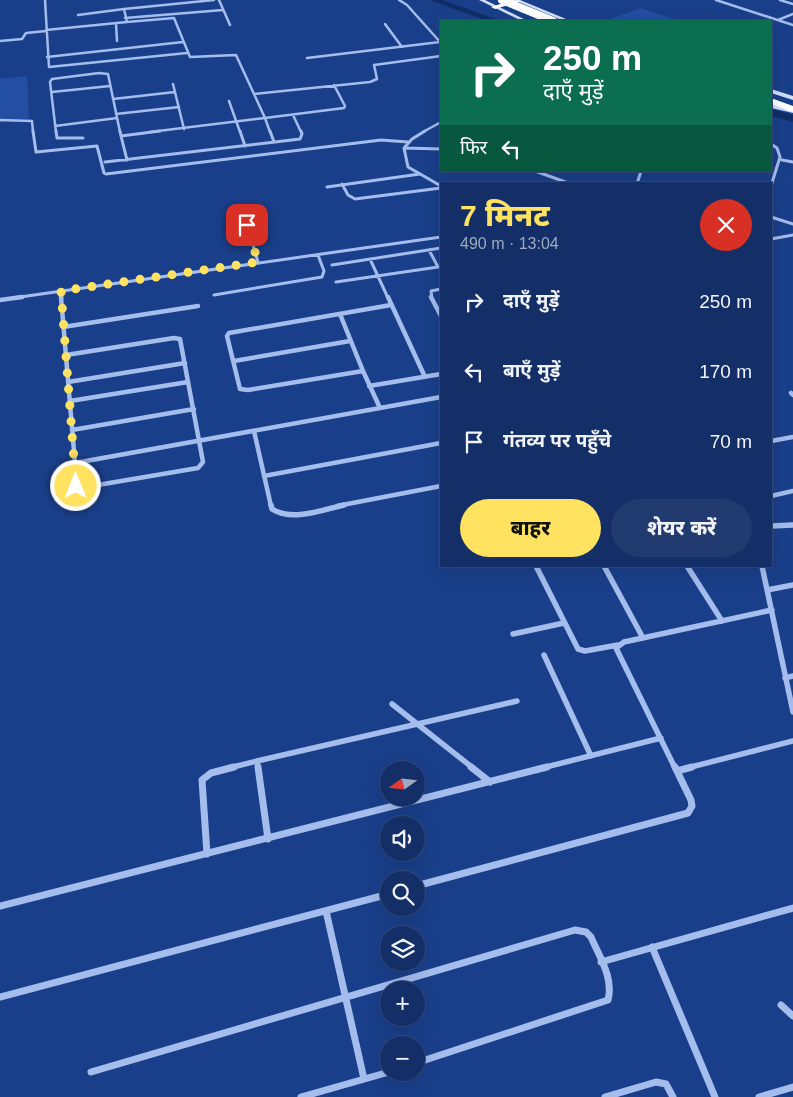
<!DOCTYPE html>
<html lang="hi">
<head>
<meta charset="utf-8">
<style>
  :root { --surface:#142f68; --page:#213b71; --text:#f1f3f6; --muted:#9da9c0; --line:#334a7c; --accent:#ffe260 }
  body { margin:0; font-family:Arial,"Noto Sans Devanagari",sans-serif; background:var(--page); color:var(--text); height:100vh; display:flex; flex-direction:column; font-size:19px; white-space:nowrap }
  * { box-sizing:border-box; margin:0 }
  p { font-size:16px; color:var(--muted) }
  .icon { flex:none; width:28px; height:28px; fill:none; stroke:currentColor; stroke-width:2; stroke-linecap:round; stroke-linejoin:round }
  .map { position:relative; flex:1; overflow:hidden }
  .sheet { position:absolute; left:440px; top:182px; width:332px; height:385px; display:flex; flex-direction:column; background:var(--surface); border-radius:0px; box-shadow:0 5px 20px #0002,0 0 0 1px var(--line) }
  .sheet>* { flex:none }
  .top-card { position:absolute; left:440px; top:20px; width:332px; height:152px; border-radius:0px; box-shadow:0 5px 20px #0002,0 0 0 1px var(--line); background:#0b6e4f; color:#fff; overflow:hidden }
  .needle { width:32px; rotate:255deg }
  .controls { position:absolute; left:380px; top:761px; display:grid; gap:10px }
  .controls a { display:grid; place-items:center; width:45px; height:45px; border-radius:50%; background:var(--surface); box-shadow:0 5px 20px #0002,0 0 0 1px var(--line); font-size:25px }
  .pin { position:absolute; display:grid; place-items:center; width:42px; height:42px; color:#fff; margin:-21px; border-radius:10px; box-shadow:0 2px 8px #0006 }
  .me { position:absolute; width:55px; margin:-28px; rotate:359deg; stroke-linejoin:round; filter:drop-shadow(0 0 4px #0008) }
  .turn { display:flex; align-items:center; gap:18px; height:105px; padding:0 20px; font-size:22px }
  .turn .icon { width:65px; height:65px; stroke-width:2.5 }
  .turn b { display:block; font-size:35px; line-height:42px }
  .then { display:flex; align-items:center; height:48px; padding:0 20px; background:#0003; gap:10px; font-size:19px }
  .round { display:grid; place-items:center; flex:none; width:52px; height:52px; border-radius:26px; background:var(--page) }
  .summary { display:flex; align-items:center; justify-content:space-between; height:85px; padding:0 20px }
  h1 { font-size:30px; font-weight:800; line-height:38px; color:var(--accent) }
  .action { display:flex; gap:10px; margin-top:auto; padding:10px 20px }
  .action a { flex:1; height:58px; border-radius:30px; background:var(--accent); color:#111; font-size:20px; font-weight:800; line-height:58px; text-align:center }
  .action a+a { background:var(--page); color:var(--text) }
  ul { padding:0; list-style:none }
  li { display:flex; align-items:center; gap:15px; height:70px; padding:0 20px }
  li div { flex:1 }
  li b { display:block; font-size:19px }
  li em { font-style:normal }
  .map>svg:first-child { display:block }
  .green { fill:#234fa3 }
  .lines { fill:none; stroke-linecap:round; stroke-linejoin:round }
  .river { fill:#112d68; fill-rule:evenodd }
  .street-far4 { stroke:#a4bded; stroke-width:2.5 }
  .street-far3 { stroke:#a4bded; stroke-width:3 }
  .street-far2 { stroke:#a4bded; stroke-width:4.5 }
  .street-far1 { stroke:#a4bded; stroke-width:5.5 }
  .street { stroke:#a4bded; stroke-width:7 }
  .secondary { fill:#d0def9; fill-rule:evenodd }
  .highway { fill:#fff; fill-rule:evenodd }
  .highway-bridge { stroke:#fff; stroke-width:8 }
  .route { stroke:#ffe260; stroke-width:9; stroke-dasharray:0 16.2 }
</style>
</head>
<body>
<div class="map">
<svg width="793" height="1097" viewBox="0 0 793 1097">
  <rect width="100%" height="100%" fill="#1a3f8a"/>
  <path class="green" d="M641,8L679,21H605Z
    M27,76L29,119L0,123V79Z"/>
  <g class="lines">
    <path class="river" d="M429,0H443L501,21H488Z
      M771,109L793,115V122L771,116Z"/>
    <path class="street-far4" d="M45,0L49,67L187,53
      M214,0L124,9L127,22L174,18L190,57L236,55L254,94
      M219,0L230,25
      M399,0L407,5L441,43
      M716,0L793,25
      M780,0L793,4
      M78,15L124,9
      M125,18L223,10
      M778,20L793,14
      M116,23L117,41
      M385,24L402,47
      M46,30L127,22
      M0,41L22,39L26,33L46,31
      M47,57L183,42
      M307,58L440,42
      M173,84L184,129
      M52,92L110,86
      M113,99L175,92
      M229,101L240,132
      M116,114L179,107
      M293,115L301,132
      M0,120L32,121L33,132
      M55,126L117,118
      M56,132L50,82L52,79L99,73L108,74L120,132
      M150,132L265,118L254,94L370,82L377,79L374,65L441,56
      M270,132L265,118L344,108L345,106L334,85
      M423,132L441,122"/>
    <path class="street-far3" d="M33,131L36,152L97,146L104,173L106,174L381,140L408,142
      M56,131L57,138H83
      M120,131L121,136L160,131
      M240,131L245,146
      M270,131L274,142
      M425,131L412,139L404,148L441,149
      M121,136L127,160
      M771,144L777,148L780,157L771,186
      M404,148L408,167L441,186
      M782,160L793,162
      M105,162L300,139L302,134L301,131
      M535,171L571,184
      M342,184L348,195L355,199L441,188
      M637,184L641,171
      M327,187L420,174
      M771,217L793,224
      M247,225L258,262
      M771,239L793,235
      M429,250L438,267H441
      M370,259L388,298
      M332,265L441,248
      M336,282L438,267
      M61,291L62,298
      M214,295L322,277L324,271L318,255
      M13,298L441,237
      M432,298L431,291L441,289"/>
    <path class="street-far2" d="M61,297L75,463L441,397
      M388,297L425,377
      M431,297L441,316
      M0,300L22,297
      M340,314L363,371L248,390L240,389L227,336L229,333L391,305
      M63,327L198,306
      M66,355L174,338L180,339L203,462L198,468L80,488L76,486L75,463
      M234,361L350,341
      M363,371L380,408
      M68,382L185,363
      M369,386L441,374
      M791,393L793,395
      M70,401L188,382
      M72,430L194,409
      M254,431L271,506
      M771,441L793,437
      M264,476L441,443
      M771,496L793,491
      M337,506L441,486"/>
    <path class="street-far1" d="M271,505L272,509C292,522 322,510 344,505
      M771,526L793,525
      M536,566L578,649L585,651L618,645
      M604,566L643,638
      M687,566L722,621
      M762,566L793,712
      M767,590L793,585
      M513,634L564,623
      M544,655L591,756
      M785,678L793,676
      M392,704L473,768
      M229,768L257,761
      M258,768L257,761L517,701
      M542,768L661,738
      M675,768L616,648L624,642L772,610
      M687,768L793,741"/>
    <path class="street" d="M258,767L268,839
      M471,767L490,782
      M677,771L692,767
      M207,854L202,780L211,773L234,767
      M416,886L688,813L692,806L691,800L675,767
      M0,906L547,767
      M326,911L364,1079
      M652,947L715,1097
      M601,962L793,908
      M0,997L389,894
      M781,1005L793,1016
      M91,1072L575,930L586,932L591,937C599,956 614,978 608,1000L416,1063
      M301,1097L389,1072
      M605,1097L656,1082L666,1084L673,1097
      M759,1097L793,1087"/>
    <path class="secondary" d="M479,0H485L528,21H522Z
      M514,0H520L571,21H564Z
      M771,89L793,96V100L771,93Z
      M771,104L793,109V113L771,108Z"/>
    <path class="highway" d="M513,0L522,1L495,9L491,7Z
      M771,98L793,106V112L771,104Z"/>
    <path class="highway-bridge" d="M502,0L553,21"/>
  </g>
  <g class="lines">
    <path class="route" d="M76,486L61,291L258,262L247,225"/>
  </g>
</svg>
<div class="controls">
<a><svg class="needle" viewBox="-14 -14 28 28"><path d="M0-13l5 13h-10z" fill="#e53935"/><path d="M0 13l5-13h-10z" fill="#9da9c0"/></svg></a>
<a><svg class="icon" aria-label="sound" viewBox="0 0 24 24"><path d="M4 9h4l5-4v14l-5-4H4zM17 9q2 3 0 6"/></svg></a>
<a><svg class="icon" aria-label="search" viewBox="0 0 24 24"><circle cx="10" cy="10" r="6"/><path d="M15 15l6 6"/></svg></a>
<a><svg class="icon" aria-label="layers" viewBox="0 0 24 24"><path d="M12 4l9 5-9 5-9-5zM3 14l9 5 9-5"/></svg></a>
<a>+</a>
<a>−</a>
</div>
<div class="pin" style="left:247px;top:225px;background:#d93025"><svg class="icon" aria-label="arrive" viewBox="0 0 24 24"><path d="M6 21V4h12l-3 4 3 4H6"/></svg></div>
<svg class="me" style="left:76px;top:486px" viewBox="-20 -20 40 40"><circle r="17" fill="#ffe260" stroke="#fff" stroke-width="3"/><path d="M0-11L8 9 0 5-8 9z" fill="#fff"/></svg>
<div class="top-card">
<div class="turn"><svg class="icon" aria-label="right" viewBox="0 0 24 24"><path d="M7 20v-9h11M14 6l5 5-5 5"/></svg><div><b>250 m</b>दाएँ मुड़ें</div></div>
<div class="then">फिर<svg class="icon" aria-label="left" viewBox="0 0 24 24"><path d="M17 20v-9H6M10 6l-5 5 5 5"/></svg></div>
</div>
<section class="sheet">
<div class="summary"><div><h1>7 मिनट</h1><p>490 m · 13:04</p></div><a class="round" style="background:#d93025;color:#fff"><svg class="icon" aria-label="close" viewBox="0 0 24 24"><path d="M6 6l12 12M18 6L6 18"/></svg></a></div>
<ul>
<li><svg class="icon" aria-label="right" viewBox="0 0 24 24"><path d="M7 20v-9h11M14 6l5 5-5 5"/></svg><div><b>दाएँ मुड़ें</b></div><em>250 m</em></li>
<li><svg class="icon" aria-label="left" viewBox="0 0 24 24"><path d="M17 20v-9H6M10 6l-5 5 5 5"/></svg><div><b>बाएँ मुड़ें</b></div><em>170 m</em></li>
<li><svg class="icon" aria-label="arrive" viewBox="0 0 24 24"><path d="M6 21V4h12l-3 4 3 4H6"/></svg><div><b>गंतव्य पर पहुँचे</b></div><em>70 m</em></li>
</ul>
<div class="action"><a>बाहर</a><a>शेयर करें</a></div>
</section>
</div>
</body>
</html>
